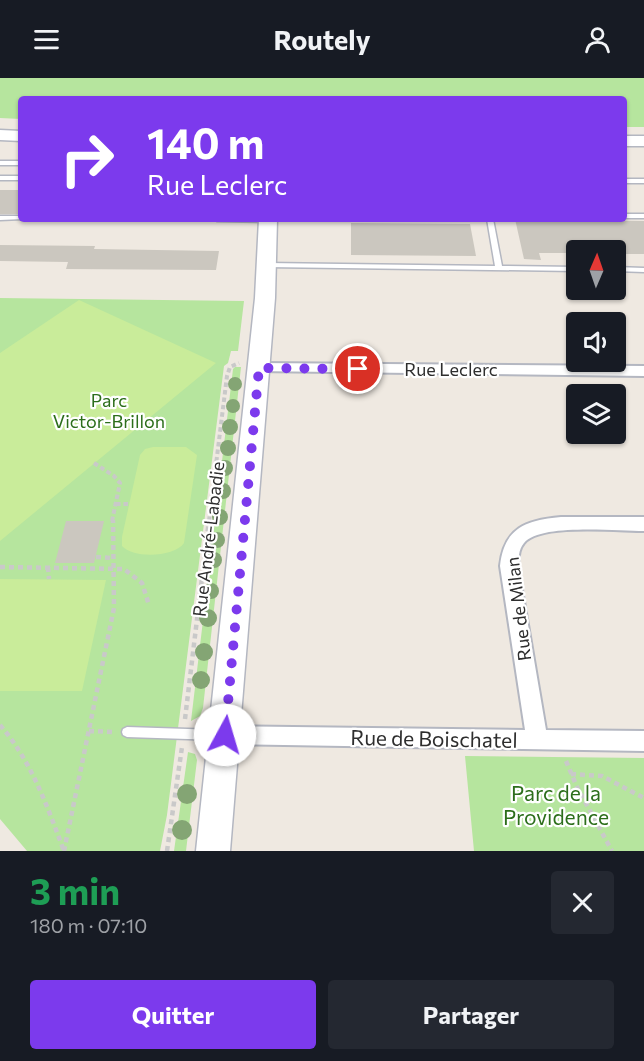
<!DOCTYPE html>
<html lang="fr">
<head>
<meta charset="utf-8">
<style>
  :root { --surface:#171b24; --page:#242831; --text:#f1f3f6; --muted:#9ea1a6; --accent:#7c3aed }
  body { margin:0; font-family:Commissioner,sans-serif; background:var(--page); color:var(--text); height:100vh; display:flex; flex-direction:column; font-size:22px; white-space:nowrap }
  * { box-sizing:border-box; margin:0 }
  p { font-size:20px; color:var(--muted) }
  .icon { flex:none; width:33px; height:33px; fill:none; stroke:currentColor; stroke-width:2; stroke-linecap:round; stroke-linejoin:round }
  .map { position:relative; height:773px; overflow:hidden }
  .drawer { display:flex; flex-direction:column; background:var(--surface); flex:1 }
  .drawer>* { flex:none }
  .guide { position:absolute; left:18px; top:18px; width:609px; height:126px; border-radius:6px; box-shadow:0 2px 4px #0004; background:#7c3aed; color:#fff; overflow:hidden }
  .needle { width:39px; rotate:2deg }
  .fabs { position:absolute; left:566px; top:162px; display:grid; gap:12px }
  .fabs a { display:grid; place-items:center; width:60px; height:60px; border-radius:6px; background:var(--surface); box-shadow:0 2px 4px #0004; font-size:30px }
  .pin { position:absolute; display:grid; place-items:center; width:51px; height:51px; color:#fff; margin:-26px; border:3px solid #fff; border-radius:50%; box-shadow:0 2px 6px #0007 }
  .me { position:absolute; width:66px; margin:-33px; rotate:6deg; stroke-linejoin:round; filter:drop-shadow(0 0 4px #0008) }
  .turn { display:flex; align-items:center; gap:21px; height:126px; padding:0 30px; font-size:27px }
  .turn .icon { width:78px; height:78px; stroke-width:2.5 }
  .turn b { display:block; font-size:42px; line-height:51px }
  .round { display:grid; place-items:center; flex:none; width:63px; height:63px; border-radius:6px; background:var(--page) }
  .overview { display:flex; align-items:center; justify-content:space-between; height:102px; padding:0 30px }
  h1 { font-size:36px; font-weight:700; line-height:45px; color:#1e9e55 }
  .action { display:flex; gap:12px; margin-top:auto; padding:12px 30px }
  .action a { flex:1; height:69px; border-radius:6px; background:var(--accent); color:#fff; font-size:24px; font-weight:700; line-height:69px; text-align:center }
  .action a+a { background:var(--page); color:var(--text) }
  header { display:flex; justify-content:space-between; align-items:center; height:78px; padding:0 30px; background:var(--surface); font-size:27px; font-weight:700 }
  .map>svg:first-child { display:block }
  .green { fill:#b6e59e }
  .pitch { fill:#c9ec9a }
  .building { fill:#cbc7bf }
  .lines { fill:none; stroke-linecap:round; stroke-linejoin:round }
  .lane-casing { stroke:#b4b7c1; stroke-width:3 }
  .street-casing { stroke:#b4b7c1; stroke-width:4 }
  .secondary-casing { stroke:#b4b7c1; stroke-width:3 }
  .path-far1 { stroke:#c9c9c9; stroke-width:4; stroke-dasharray:4.5 3; stroke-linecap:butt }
  .path { stroke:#c9c9c9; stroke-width:4.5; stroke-dasharray:5 4; stroke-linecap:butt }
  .lane { fill:#fff; fill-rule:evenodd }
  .street { fill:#fff; fill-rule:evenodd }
  .secondary { fill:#fff; fill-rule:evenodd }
  .tree { fill:#84a574 }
  .route { stroke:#7c3aed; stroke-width:10; stroke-dasharray:0 18 }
  .labels { text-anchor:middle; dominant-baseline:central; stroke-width:4.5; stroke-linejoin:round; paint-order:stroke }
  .street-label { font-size:18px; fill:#2e2e2e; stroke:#fff }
  .park-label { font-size:18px; fill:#2c6e1b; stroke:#fff }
  .near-street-label { font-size:21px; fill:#2e2e2e; stroke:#fff }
  .near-park-label { font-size:21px; fill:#2c6e1b; stroke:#fff }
</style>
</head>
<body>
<header><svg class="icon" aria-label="menu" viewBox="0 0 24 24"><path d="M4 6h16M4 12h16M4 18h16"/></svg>Routely<svg class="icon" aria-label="person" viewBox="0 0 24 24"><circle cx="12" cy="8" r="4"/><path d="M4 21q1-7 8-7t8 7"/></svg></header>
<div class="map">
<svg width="644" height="773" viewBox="0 0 644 773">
  <rect width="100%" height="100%" fill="#efe9e1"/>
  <path class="green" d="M0,0H644V49H624V21H21V41L0,40Z
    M0,220L244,223L238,273H231L228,285L224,288L167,737L160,773H27L0,741Z
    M235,289H241L203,630L200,638L191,643L233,291Z
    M188,674L195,676L197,682L186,773H174Z
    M465,678L644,680V773H474Z"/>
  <path class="pitch" d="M79,222L216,285L0,463V275Z
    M153,369H186L197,377L184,465C175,479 133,481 122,468V459L140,377L145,371Z
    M0,501L106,502L82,613H0Z"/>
  <path class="building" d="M0,112H21V136H0Z
    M515,141L644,143V176H615V172H576V175H539L541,182L524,181Z
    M351,145L470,146L476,178L351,177Z
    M0,167L95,168L94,171L219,173L216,192L66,191L68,184L0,183Z
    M66,443H104L94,485H55Z"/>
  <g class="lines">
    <g class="lane-casing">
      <path id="lane" d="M0,83H21V87H0Z
        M0,98H21V102H0Z
        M624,101H644V105H624Z
        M624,136H644V140H624Z
        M0,138H21V141H23L0,142Z
        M214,141H270L271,142L268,144L217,143Z
        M487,141H493L502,188L576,189V193L266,189L263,187L266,185L495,188Z
        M615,189L644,190V194L615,193Z
        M127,649L218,652L222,654L223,657L222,660L218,662L127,659L123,657L122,654L123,651Z"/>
    </g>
    <g class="street-casing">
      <path id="street" d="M259,285L644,288V298L254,293L252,290L254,287Z
        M561,439H644V453C617,453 540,445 524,465C518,472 519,480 518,488L546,652L644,653V673L225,666L218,664L215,657L218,650L225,648L525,652L500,488C504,450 526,442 561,439Z"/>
    </g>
    <g class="secondary-casing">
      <path id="secondary" d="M0,52L21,53V63L0,62Z
        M624,58H644V68H624Z
        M259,141H277L275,220L230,773H196L255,220Z"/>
    </g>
    <path class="path-far1" d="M94,385L114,398L120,405L112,443
      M116,426H129
      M209,443L227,298L230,289L239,285"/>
    <path class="path" d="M96,479L112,480
      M0,489L124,491L142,505L149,527
      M48,489L49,501
      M185,641L209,442
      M0,647C32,684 47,728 64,773
      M89,653L114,654
      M566,683L577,709L612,773
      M571,696L602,698L644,720
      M64,773L114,530L113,442
      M167,773L182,669"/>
    <use href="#lane" class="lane"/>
    <use href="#street" class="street"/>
    <use href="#secondary" class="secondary"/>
  </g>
  <g class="tree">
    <circle cx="235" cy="306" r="7"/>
    <circle cx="233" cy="328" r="7"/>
    <circle cx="230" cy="349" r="8"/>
    <circle cx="228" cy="370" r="8"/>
    <circle cx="225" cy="390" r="8"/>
    <circle cx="223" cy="413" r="8"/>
    <circle cx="220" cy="439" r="8"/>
    <circle cx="217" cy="462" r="8"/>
    <circle cx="214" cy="482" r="8"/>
    <circle cx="211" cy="513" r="8"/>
    <circle cx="208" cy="540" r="9"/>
    <circle cx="204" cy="574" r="9"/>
    <circle cx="201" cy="602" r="9"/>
    <circle cx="187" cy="716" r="10"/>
    <circle cx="182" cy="752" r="10"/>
  </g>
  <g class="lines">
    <path class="route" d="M225,657L259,290L358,291"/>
  </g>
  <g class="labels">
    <g class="street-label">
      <text x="451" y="291">Rue Leclerc</text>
      <text transform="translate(208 461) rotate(-83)">Rue André-Labadie</text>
      <text transform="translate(518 531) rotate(-97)">Rue de Milan</text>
    </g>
    <g class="park-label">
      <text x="109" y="322">Parc<tspan x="109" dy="21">Victor-Brillon</tspan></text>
    </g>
    <g class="near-street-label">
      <text transform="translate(434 660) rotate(1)">Rue de Boischatel</text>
    </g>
    <g class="near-park-label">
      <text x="556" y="714">Parc de la<tspan x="556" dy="24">Providence</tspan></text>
    </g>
  </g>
</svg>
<div class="fabs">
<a><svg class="needle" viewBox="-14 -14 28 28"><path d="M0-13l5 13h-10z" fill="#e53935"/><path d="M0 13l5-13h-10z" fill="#9ea1a6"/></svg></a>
<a><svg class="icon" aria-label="sound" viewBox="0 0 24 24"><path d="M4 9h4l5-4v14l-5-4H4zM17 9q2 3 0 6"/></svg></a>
<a><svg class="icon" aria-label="layers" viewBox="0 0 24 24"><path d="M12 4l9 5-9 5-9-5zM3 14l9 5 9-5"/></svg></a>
</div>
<div class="pin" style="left:358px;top:291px;background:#d93025"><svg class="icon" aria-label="arrive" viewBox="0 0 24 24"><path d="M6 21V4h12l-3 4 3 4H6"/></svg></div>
<svg class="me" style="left:225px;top:657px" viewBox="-20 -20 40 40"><circle r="19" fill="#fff"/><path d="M0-13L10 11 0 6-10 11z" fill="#7c3aed"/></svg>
<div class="guide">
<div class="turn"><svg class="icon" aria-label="right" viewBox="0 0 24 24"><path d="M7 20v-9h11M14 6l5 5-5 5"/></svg><div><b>140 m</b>Rue Leclerc</div></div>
</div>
</div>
<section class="drawer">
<div class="overview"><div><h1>3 min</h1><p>180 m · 07:10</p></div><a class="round"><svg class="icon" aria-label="close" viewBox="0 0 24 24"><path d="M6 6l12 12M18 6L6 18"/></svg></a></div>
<div class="action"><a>Quitter</a><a>Partager</a></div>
</section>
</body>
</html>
